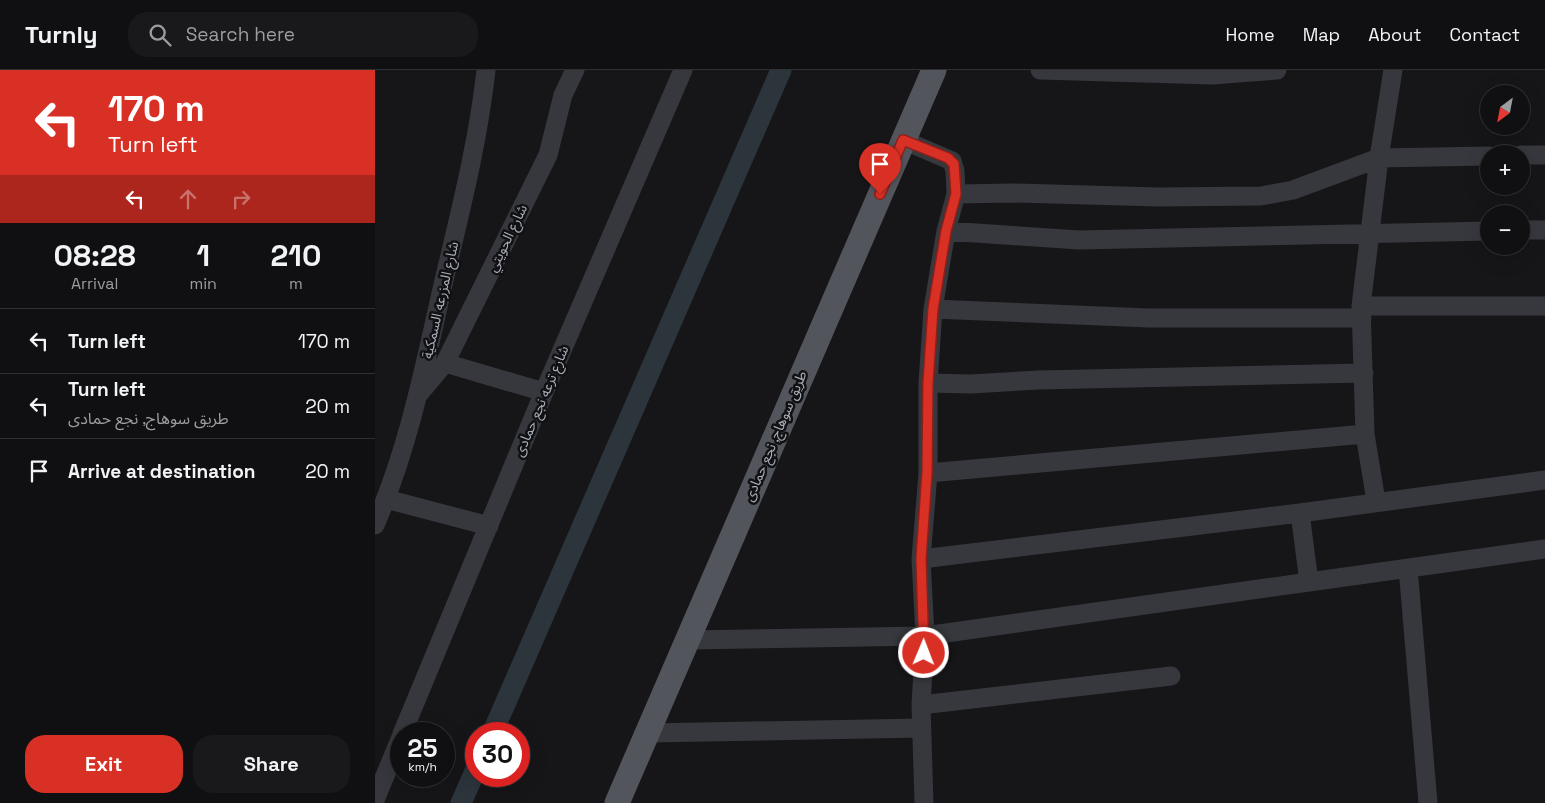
<!DOCTYPE html>
<html lang="en">
<head>
<meta charset="utf-8">
<style>
  :root { --surface:#101012; --page:#19191b; --text:#f1f3f6; --muted:#9c9d9f; --line:#303032; --accent:#d93025 }
  body { margin:0; font-family:"Space Grotesk","Noto Sans Arabic",sans-serif; background:var(--page); color:var(--text); height:100vh; display:flex; flex-direction:column; font-size:19px; white-space:nowrap }
  * { box-sizing:border-box; margin:0 }
  p { font-size:16px; color:var(--muted) }
  .icon { flex:none; width:28px; height:28px; fill:none; stroke:currentColor; stroke-width:2; stroke-linecap:round; stroke-linejoin:round }
  .map { position:relative; flex:1; overflow:hidden }
  .side { display:flex; flex-direction:column; background:var(--surface); width:375px }
  .side>* { flex:none }
  .hud { background:#d93025; color:#fff; overflow:hidden }
  .needle { width:32px; rotate:212deg }
  .buttons { position:absolute; left:1105px; top:15px; display:grid; gap:10px }
  .buttons a { display:grid; place-items:center; width:50px; height:50px; border-radius:50%; background:var(--surface); box-shadow:0 5px 20px #0002,0 0 0 1px var(--line); font-size:25px }
  .speed { position:absolute; left:15px; top:652px; display:flex; gap:10px; font-size:25px; font-weight:700; text-align:center }
  .speed>* { display:grid; place-content:center; width:65px; height:65px; border-radius:50%; background:var(--surface); box-shadow:0 5px 20px #0002,0 0 0 1px var(--line); line-height:1 }
  .speed small { font-size:12px; font-weight:400 }
  .speed .limit { border:8px solid #d22; background:#fff; color:#111 }
  .pin { position:absolute; display:grid; place-items:center; width:42px; height:42px; color:#fff; margin:-51px -21px; border-radius:50% 50% 50% 0; rotate:-45deg; box-shadow:0 0 5px #0007 }
  .pin .icon { rotate:45deg }
  .me { position:absolute; width:55px; margin:-28px; rotate:1deg; stroke-linejoin:round; filter:drop-shadow(0 0 4px #0008) }
  .turn { display:flex; align-items:center; gap:18px; height:105px; padding:0 25px; font-size:22px }
  .turn .icon { width:65px; height:65px; stroke-width:2.5 }
  .turn b { display:block; font-size:35px; line-height:42px }
  .lanes { display:flex; align-items:center; height:48px; padding:0 25px; background:#0003; justify-content:center; gap:25px; direction:ltr }
  .lanes .off { opacity:.35 }
  .eta { display:flex; justify-content:space-evenly; align-items:center; height:85px; text-align:center }
  .eta b { font-size:30px; font-weight:700; line-height:35px }
  .cta { display:flex; gap:10px; margin-top:auto; padding:10px 25px }
  .cta a { flex:1; height:58px; border-radius:20px; background:var(--accent); color:#fff; font-size:20px; font-weight:700; line-height:58px; text-align:center }
  .cta a+a { background:var(--page); color:var(--text) }
  ul { padding:0; list-style:none }
  li { display:flex; align-items:center; gap:15px; height:65px; padding:0 25px; border-top:1px solid var(--line) }
  li div { flex:1 }
  li b { display:block; font-size:19px }
  li em { font-style:normal }
  header { display:flex; align-items:center; gap:30px; box-sizing:border-box; height:70px; padding:0 25px; background:var(--surface); border-bottom:1px solid var(--line) }
  header strong { font-size:24px }
  nav { display:flex; gap:28px; margin-inline-start:auto; font-size:18px }
  .search { width:350px; height:45px; background:var(--page); display:flex; align-items:center; gap:12px; box-sizing:border-box; padding:0 18px; border-radius:20px; color:var(--muted); font-size:19px }
  main { display:flex; flex:1; min-height:0 }
  .map>svg:first-child { display:block }
  .lines { fill:none; stroke-linecap:round; stroke-linejoin:round }
  .canal { stroke:#2c353c; stroke-width:21 }
  .minor { stroke:#37383d; stroke-width:19 }
  .major { stroke:#53555c; stroke-width:25 }
  .route-casing { stroke:#8d1f18; stroke-width:12 }
  .route { stroke:#d93025; stroke-width:9 }
  .labels { text-anchor:middle; dominant-baseline:central; stroke-width:5; stroke-linejoin:round; paint-order:stroke }
  .street-label { font-size:14px; fill:#a8adb8; stroke:#111113 }
</style>
</head>
<body>
<header>
<strong>Turnly</strong>
<div class="search"><svg class="icon" aria-label="search" viewBox="0 0 24 24"><circle cx="10" cy="10" r="6"/><path d="M15 15l6 6"/></svg>Search here</div>
<nav><a>Home</a><a>Map</a><a>About</a><a>Contact</a></nav>
</header>
<main>
<section class="side">
<div class="hud">
<div class="turn"><svg class="icon" aria-label="left" viewBox="0 0 24 24"><path d="M17 20v-9H6M10 6l-5 5 5 5"/></svg><div><b>170 m</b>Turn left</div></div>
<div class="lanes"><svg class="icon" aria-label="left" viewBox="0 0 24 24"><path d="M17 20v-9H6M10 6l-5 5 5 5"/></svg><svg class="icon off" aria-label="ahead" viewBox="0 0 24 24"><path d="M12 20V5M6 11l6-6 6 6"/></svg><svg class="icon off" aria-label="right" viewBox="0 0 24 24"><path d="M7 20v-9h11M14 6l5 5-5 5"/></svg></div>
</div>
<div class="eta">
<div><b>08:28</b><p>Arrival</p></div>
<div><b>1</b><p>min</p></div>
<div><b>210</b><p>m</p></div>
</div>
<ul>
<li><svg class="icon" aria-label="left" viewBox="0 0 24 24"><path d="M17 20v-9H6M10 6l-5 5 5 5"/></svg><div><b>Turn left</b></div><em>170 m</em></li>
<li><svg class="icon" aria-label="left" viewBox="0 0 24 24"><path d="M17 20v-9H6M10 6l-5 5 5 5"/></svg><div><b>Turn left</b><p>طريق سوهاج, نجع حمادى</p></div><em>20 m</em></li>
<li><svg class="icon" aria-label="arrive" viewBox="0 0 24 24"><path d="M6 21V4h12l-3 4 3 4H6"/></svg><div><b>Arrive at destination</b></div><em>20 m</em></li>
</ul>
<div class="cta"><a>Exit</a><a>Share</a></div>
</section>
<div class="map">
<svg width="1170" height="733" viewBox="0 0 1170 733">
  <rect width="100%" height="100%" fill="#161618"/>
  <g class="lines">
    <path class="canal" d="M117,664L406,0
      M86,733L101,699"/>
    <path class="minor" d="M665,0L837,5L902,0
      M1018,0L1004,88L1114,86
      M528,70L577,91L580,101L581,124L638,123L783,127L886,126L918,120L1004,88L986,236L990,364L1001,431
      M1146,85H1170
      M1146,160H1170
      M571,161L704,170L1114,161
      M986,236H1170
      M558,239L774,248H987
      M70,293L169,322
      M553,313L596,314L663,310L989,303
      M44,324L70,293L173,85L188,25L200,0
      M553,403L990,364
      M11,429L114,456
      M0,455C33,379 49,299 67,219C84,146 103,74 111,0
      M546,489L925,443L1170,410
      M1033,498L1053,733
      M934,512L1170,479
      M313,570L550,566L934,512L925,443
      M546,635L796,606
      M273,663L546,658
      M27,664L169,322L308,0
      M0,730L26,667
      M549,733L546,635L550,566L546,489L553,403V313L558,239L571,161L581,124"/>
    <path class="major" d="M242,733L559,0"/>
  </g>
  <g class="lines">
    <g class="route-casing">
      <path id="route" d="M505,124L528,70L573,88L579,94L581,124L571,161L558,239L553,313L552,403L546,489L549,583"/>
    </g>
    <use href="#route" class="route"/>
  </g>
  <g class="labels">
    <g class="street-label">
      <text transform="translate(132 168) rotate(-64)">شارع الحويتي</text>
      <text transform="translate(65 230) rotate(-77)">شارع المزرعه السمكية</text>
      <text transform="translate(166 331) rotate(-67)">شارع ترعه نجع حمادى</text>
      <text transform="translate(400 366) rotate(-67)">طريق سوهاج, نجع حمادى</text>
    </g>
  </g>
</svg>
<div class="buttons">
<a><svg class="needle" viewBox="-14 -14 28 28"><path d="M0-13l5 13h-10z" fill="#e53935"/><path d="M0 13l5-13h-10z" fill="#9c9d9f"/></svg></a>
<a>+</a>
<a>−</a>
</div>
<div class="speed"><div>25<small>km/h</small></div><div class="limit">30</div></div>
<div class="pin" style="left:505px;top:124px;background:#d93025"><svg class="icon" aria-label="arrive" viewBox="0 0 24 24"><path d="M6 21V4h12l-3 4 3 4H6"/></svg></div>
<svg class="me" style="left:549px;top:583px" viewBox="-20 -20 40 40"><circle r="17" fill="#d93025" stroke="#fff" stroke-width="3"/><path d="M0-11L8 9 0 5-8 9z" fill="#fff"/></svg>
</div>
</main>
</body>
</html>
